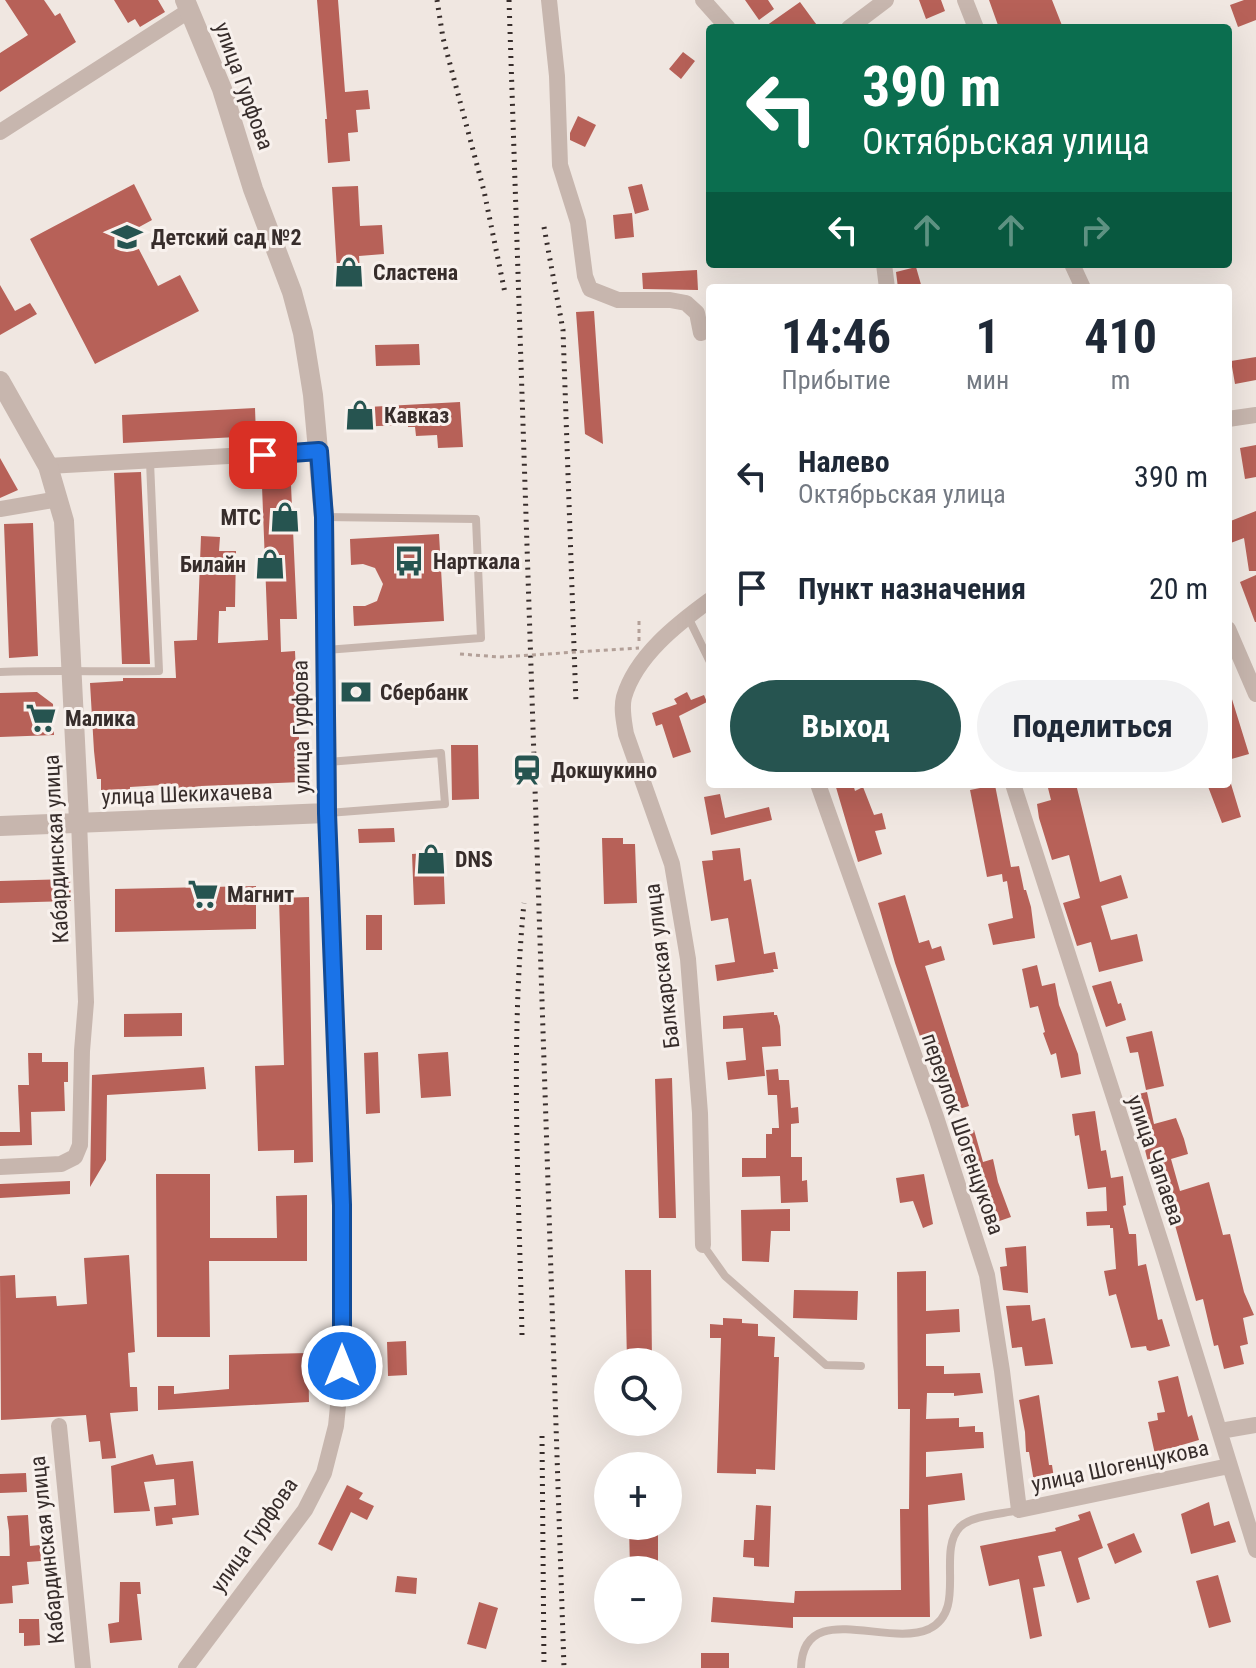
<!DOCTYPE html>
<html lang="ru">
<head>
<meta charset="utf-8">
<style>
  :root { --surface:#fff; --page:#f2f2f3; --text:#1f2937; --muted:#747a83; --accent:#265450 }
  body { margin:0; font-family:"Roboto Condensed",sans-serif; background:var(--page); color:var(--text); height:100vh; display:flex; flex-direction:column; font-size:30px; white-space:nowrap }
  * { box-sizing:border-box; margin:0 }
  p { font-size:26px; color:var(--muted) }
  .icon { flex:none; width:44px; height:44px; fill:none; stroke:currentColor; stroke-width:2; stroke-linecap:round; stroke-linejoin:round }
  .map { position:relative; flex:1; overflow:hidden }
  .details { position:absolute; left:706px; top:284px; width:526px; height:504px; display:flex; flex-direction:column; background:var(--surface); border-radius:8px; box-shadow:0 8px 32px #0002 }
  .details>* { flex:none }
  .top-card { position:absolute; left:706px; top:24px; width:526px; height:244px; border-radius:8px; box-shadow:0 8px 32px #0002; background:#0b6e4f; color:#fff; overflow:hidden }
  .tools { position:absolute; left:594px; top:1348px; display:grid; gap:16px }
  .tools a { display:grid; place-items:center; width:88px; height:88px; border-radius:50%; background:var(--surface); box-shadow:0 8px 32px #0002; font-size:40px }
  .pin { position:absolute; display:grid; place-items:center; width:68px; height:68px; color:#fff; margin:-34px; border-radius:16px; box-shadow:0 4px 12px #0006 }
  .me { position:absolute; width:88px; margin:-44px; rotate:0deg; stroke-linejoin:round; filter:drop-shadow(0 0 6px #0008) }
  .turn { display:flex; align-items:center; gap:28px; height:168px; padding:0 24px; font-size:36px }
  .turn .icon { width:104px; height:104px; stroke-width:2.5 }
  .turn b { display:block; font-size:56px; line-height:68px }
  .lanes { display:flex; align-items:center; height:76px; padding:0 24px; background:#0003; justify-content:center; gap:40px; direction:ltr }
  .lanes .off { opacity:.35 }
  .eta { display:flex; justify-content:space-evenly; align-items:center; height:136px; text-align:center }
  .eta b { font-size:48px; font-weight:700; line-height:56px }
  .action { display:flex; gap:16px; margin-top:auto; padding:16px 24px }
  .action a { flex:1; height:92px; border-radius:48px; background:var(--accent); color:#fff; font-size:32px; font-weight:700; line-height:92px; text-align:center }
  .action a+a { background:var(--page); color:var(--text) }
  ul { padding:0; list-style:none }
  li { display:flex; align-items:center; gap:24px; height:112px; padding:0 24px }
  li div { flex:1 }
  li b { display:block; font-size:30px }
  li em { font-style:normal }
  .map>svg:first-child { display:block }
  .building { fill:#b76158 }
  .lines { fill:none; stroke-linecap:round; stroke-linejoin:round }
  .path { stroke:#b3a098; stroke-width:3; stroke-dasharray:4 4; stroke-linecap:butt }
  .service { stroke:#c7b6ae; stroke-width:8 }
  .minor { stroke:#c7b6ae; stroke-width:16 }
  .tertiary { stroke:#c7b6ae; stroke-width:20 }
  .rail { stroke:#372d2b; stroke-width:5; stroke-dasharray:2 6; stroke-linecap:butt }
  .path-bridge { stroke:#b3a098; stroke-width:3; stroke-dasharray:4 4; stroke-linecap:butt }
  .route-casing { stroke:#114b97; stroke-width:20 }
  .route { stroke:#1a73e8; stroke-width:14 }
  .labels { text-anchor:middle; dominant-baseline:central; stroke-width:6; stroke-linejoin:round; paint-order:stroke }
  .street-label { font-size:22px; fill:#372d2b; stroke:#f8f1ed }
  .poi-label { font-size:22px; font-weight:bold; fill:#372d2b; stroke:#f8f1ed; text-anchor:start }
</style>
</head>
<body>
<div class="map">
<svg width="1256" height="1668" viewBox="0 0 1256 1668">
  <rect width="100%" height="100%" fill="#f0e7e1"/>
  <path class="building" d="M5,0H44L55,16L60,13L76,42L0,92V53L28,35Z
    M114,0H158L165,12L140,27L135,19L128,23Z
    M317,0H338L345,92L368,90L370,109L356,110L358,132L348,133L350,161L328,163L325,119H327Z
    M745,0H768L774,9L759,20Z
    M919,0H941L945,11L926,19Z
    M989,0H1052L1063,28H999Z
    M1244,0H1256V20L1238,27L1230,5Z
    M800,2L819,28H763Z
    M683,52L695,61L681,79L669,69Z
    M578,116L596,125L585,147L570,140V133Z
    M134,184L152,220L130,232L158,286L180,275L199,311L95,364L30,239Z
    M642,184L649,210L635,214L628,187Z
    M358,186L360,226L382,225L384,254L359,256L361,286L338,287L332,187Z
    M632,213L634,237L615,239L613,215Z
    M916,267L922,288H898L896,272Z
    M697,270L698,290L643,289L642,273Z
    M0,285L15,311L30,303L37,314L0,335Z
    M594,311L603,444L585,434L576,312Z
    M419,344L420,365L376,366L375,345Z
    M1256,357V380L1235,384L1231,361Z
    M460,402L463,447L438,448L437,435L416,436L415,427H408V425L350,427L349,408Z
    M255,408L256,436L123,443L122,415Z
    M1256,445V477L1245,479L1240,448Z
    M0,458L18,490L0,498Z
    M141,472L150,664H122L114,473Z
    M291,485L297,619H280L281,652L295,651L301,782L201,786V790L178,791V784L130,787V794L101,796V779H97L94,751L90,683L123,681V678H176L174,641L197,640L201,536L220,537L219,551H236L235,607H226V611H219L218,643L268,640L262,486Z
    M1256,511V571H1249L1244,538L1228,544V522Z
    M33,523L38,656L9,658L4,524Z
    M439,534L444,621L354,626L353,606H365L377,601L383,584L375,568L363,564L351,565L350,539Z
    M1256,575V622H1255L1240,582Z
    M37,692L53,704L54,735L0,737V693Z
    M687,692L691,700L704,695L707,702L679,716L691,752L673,758L662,724L656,726L652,713L677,704L674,699Z
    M1231,696L1249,754L1228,760V697Z
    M451,745H478L479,799L452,800Z
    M835,784H853L855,791L863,787L874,815L882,813L886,829L875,831L882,854L858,862Z
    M1047,784H1076L1100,882L1121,875L1128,898L1101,906L1111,940L1137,934L1143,961L1099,972L1091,942L1077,946L1063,903L1080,898L1069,855L1052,860L1039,818L1037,804L1051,800Z
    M1207,784H1231L1241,817L1222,823Z
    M995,785L1011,867L1019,866L1024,890H1026L1031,907L1035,938L993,945L988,924L1013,918L1007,881L1003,882L1002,874L987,877L970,790Z
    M720,794L725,818L769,807L772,820L711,835L704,797Z
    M394,828L395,842L359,843L358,829Z
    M602,838H623V844H635L637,903L604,904Z
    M740,848L744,881L751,879L764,954L775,952L778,969H773L774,972L717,981L715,965L735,962L728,918L711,921L702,861L713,860L712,851Z
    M443,852L445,904L414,905L412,854Z
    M70,879L71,901L0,903V881Z
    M256,886V929L115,932V889Z
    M905,895L919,943L929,940L932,949L941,946L945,960L925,966L969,1106L946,1113L895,963L878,903Z
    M309,897L313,1162L294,1163V1150L258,1151L255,1066L284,1065L279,898Z
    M366,915H382V950H366Z
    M1037,965L1042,986L1055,983L1059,1005L1078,1054L1081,1074L1061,1078L1056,1053L1051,1055L1043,1033L1045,1032L1038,1006L1030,1008L1022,969Z
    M1111,981L1118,1004L1121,1003L1126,1020L1106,1027L1092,986Z
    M774,1012V1015H777L780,1026L781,1046L762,1047L765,1076L728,1080L726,1062L746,1060L743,1028L723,1029V1016Z
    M182,1013V1036L124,1037V1014Z
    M1152,1031L1164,1086L1146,1090L1138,1052L1130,1053L1126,1037Z
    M378,1052L380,1113L366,1114L364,1053Z
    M448,1052L451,1096L421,1098L418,1054Z
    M28,1053H42V1062H68V1082H64L65,1111L31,1112L32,1145L0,1146V1132H20L18,1085H29Z
    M204,1067L206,1089L107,1095L106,1160L90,1187L92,1075Z
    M778,1069L779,1080H789L791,1108L798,1107L799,1123L791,1124V1157H802V1181L807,1180L808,1202L781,1203L780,1176L742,1177V1158H766V1134H772V1128H779L777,1095H768L766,1070Z
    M672,1078L676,1218H659L655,1079Z
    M1147,1092L1154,1124L1176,1118L1184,1139L1188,1154L1171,1159L1180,1191L1209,1182L1223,1235L1230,1234L1244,1292L1254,1315L1243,1318L1248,1344L1240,1346L1244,1364L1224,1369L1218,1345L1214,1346L1203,1299L1196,1301L1157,1160L1148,1162L1135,1110H1133L1130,1096Z
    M1095,1111L1101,1151L1106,1150L1111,1178L1123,1176L1126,1205L1123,1206L1129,1234H1136L1138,1266L1146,1264L1158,1320L1162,1319L1170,1346L1150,1351L1147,1350L1146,1346L1131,1348L1116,1294L1109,1296L1104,1271L1116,1269L1113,1228H1110V1225L1087,1226L1086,1212L1107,1211L1106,1187L1088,1189L1079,1135L1075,1136L1072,1114Z
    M974,1130L983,1162L993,1159L998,1182L1011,1217L985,1226L955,1135Z
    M156,1174H210V1238H277L276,1196L307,1195V1261H209L210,1337H157Z
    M924,1174L933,1224L923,1228L913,1201L900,1203L896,1178Z
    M70,1181V1194L0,1198V1184Z
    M790,1209V1231H771L769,1262L742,1261L741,1210Z
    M1026,1246L1028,1293L1003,1290L1000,1267L1007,1266L1005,1248Z
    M129,1255L135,1352L128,1353L130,1387H137L138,1411L110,1413L116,1458L102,1459L100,1441L89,1442L86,1415L1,1420L0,1276L15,1275L16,1298L56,1296L57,1306L87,1304L84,1258Z
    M625,1270H651L652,1362H627Z
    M926,1271V1311L959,1309L960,1332L926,1334V1366H944V1374L980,1373L983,1393L954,1396V1393H927L926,1419L959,1418V1427L975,1426V1432H983L984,1448L926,1452V1477L962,1473L965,1500L928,1505L930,1617H793V1628L711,1622L713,1597L794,1603L795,1591L901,1590L900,1509H909L910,1409H898L897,1272Z
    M794,1290L858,1291L857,1320L793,1318Z
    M1030,1305L1032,1321L1045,1318L1053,1364L1025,1366L1022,1347L1012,1348L1006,1306Z
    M723,1318L742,1319V1323L758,1324V1336L775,1337L774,1357H779L775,1470L756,1469V1474L717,1473L721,1338H710V1324L723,1325Z
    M406,1341L407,1375L388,1376L387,1342Z
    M308,1353L309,1402L158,1410V1386H174V1394L229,1389V1355Z
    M1178,1376L1188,1417L1192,1415L1199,1440L1168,1449L1170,1456L1156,1459L1148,1422L1158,1420L1157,1413L1165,1412L1158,1381Z
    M1039,1395L1049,1465H1052L1055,1485L1035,1488L1029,1452H1026L1025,1432L1019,1400Z
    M153,1454L156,1465L193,1461L199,1515L172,1518L173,1524L156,1526L154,1507L176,1505L174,1479L144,1482L150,1511L114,1513L111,1466Z
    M26,1473L27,1492L0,1493V1474Z
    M347,1485L363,1493L359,1499L374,1506L367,1520L351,1512L332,1551L318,1544Z
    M1209,1502L1214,1526L1229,1521L1236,1542L1191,1554L1181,1514Z
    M756,1505L771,1506L769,1567L754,1566V1558L743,1557L744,1540H754Z
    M1090,1511L1103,1548L1078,1558L1090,1599L1077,1603L1061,1551L1038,1556L1045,1586L1033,1588L1042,1636L1030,1639L1019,1579L989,1586L980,1546L1056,1531L1055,1528L1080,1520L1078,1515Z
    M28,1515L30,1546L40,1545L41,1561L27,1562L29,1584L12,1586L13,1603L0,1604V1556H10V1564L9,1531L7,1516Z
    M629,1526H658V1570H630Z
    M1134,1533L1142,1552L1115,1564L1107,1544Z
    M1218,1575L1231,1622L1209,1628L1196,1581Z
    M397,1576L417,1578L416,1594L395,1592Z
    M120,1582H140L141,1594H137L142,1640L110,1643L108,1624L119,1622Z
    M479,1602L498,1608L486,1649L467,1644Z
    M19,1619H39L40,1645L24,1646V1633H19Z
    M701,1653H729V1668H701Z"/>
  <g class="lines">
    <path class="path" d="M639,621V641
      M460,654L500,657"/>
    <path class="service" d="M324,517L476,519L481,638L326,650
      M688,617L710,662
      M0,672C53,670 105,672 159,671L150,462
      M328,813L445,804L441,753L328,762
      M703,1245L725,1276L826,1365L861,1366
      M801,1668C803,1598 887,1648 929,1629C968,1610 936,1552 960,1527C972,1515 1003,1514 1019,1510"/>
    <path class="minor" d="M549,0L557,76L560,165L578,222L585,276L590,289L618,300H670L686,303L697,313L701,333
      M703,0L728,28
      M965,0L976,28
      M849,28L886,0
      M0,132L190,10
      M884,264L887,288
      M1072,264L1083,288
      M1228,419L1256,415
      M48,466L319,451
      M0,509L59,499
      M1228,629L1256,694
      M818,784L936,1117L987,1275L1002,1371L1019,1510L1229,1466
      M1013,784L1163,1249L1256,1550
      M0,1167L61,1164L75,1157L80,1145L82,1051L86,1002L79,821
      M703,1245L700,1113L688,959L672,864L626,734C624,721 621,709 624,697C636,656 677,624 710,600
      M59,1426L83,1668
      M1220,1431L1256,1425
      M186,1668L305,1510L324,1473L336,1426L342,1366V1205L327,813"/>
    <path class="tertiary" d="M0,381L48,466L64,521L79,821
      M0,826L327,813L324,517L313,395L303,333L292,292L253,189L222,89L185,0"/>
    <path class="rail" d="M437,0L443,38L484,191L505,293
      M509,0L564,1668
      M544,227L563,330L576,704
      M522,1335C519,1191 510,1046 524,903
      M542,1436L544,1668"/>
    <path class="path-bridge" d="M500,657L639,648"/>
  </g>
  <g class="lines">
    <g class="route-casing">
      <path id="route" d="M263,455L319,451L324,517L327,813L342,1205V1366"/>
    </g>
    <use href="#route" class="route"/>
  </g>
  <defs>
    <g id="school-bare" transform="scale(2.4)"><path d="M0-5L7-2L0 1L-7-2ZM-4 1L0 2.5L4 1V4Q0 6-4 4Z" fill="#265450" stroke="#f8f1ed" stroke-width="2.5" paint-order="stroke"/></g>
    <g id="shop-bare" transform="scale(2.4)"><path d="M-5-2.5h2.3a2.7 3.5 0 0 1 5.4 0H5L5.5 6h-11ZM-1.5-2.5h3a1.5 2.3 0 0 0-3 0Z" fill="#265450" stroke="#f8f1ed" stroke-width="2.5" paint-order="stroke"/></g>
    <g id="bus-bare" transform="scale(2.4)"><path d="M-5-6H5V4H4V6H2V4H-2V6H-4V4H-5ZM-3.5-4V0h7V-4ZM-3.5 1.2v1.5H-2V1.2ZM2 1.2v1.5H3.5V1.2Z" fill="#265450" stroke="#f8f1ed" stroke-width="2.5" paint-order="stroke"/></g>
    <g id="bank-bare" transform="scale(2.4)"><path d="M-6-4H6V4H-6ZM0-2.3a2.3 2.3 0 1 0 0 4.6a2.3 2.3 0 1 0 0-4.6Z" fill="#265450" stroke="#f8f1ed" stroke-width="2.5" paint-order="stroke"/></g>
    <g id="supermarket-bare" transform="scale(2.4)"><path d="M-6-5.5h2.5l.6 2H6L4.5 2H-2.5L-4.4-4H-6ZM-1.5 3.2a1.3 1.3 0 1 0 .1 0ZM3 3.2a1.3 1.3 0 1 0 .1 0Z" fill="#265450" stroke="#f8f1ed" stroke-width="2.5" paint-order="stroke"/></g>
    <g id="station-bare" transform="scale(2.4)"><path d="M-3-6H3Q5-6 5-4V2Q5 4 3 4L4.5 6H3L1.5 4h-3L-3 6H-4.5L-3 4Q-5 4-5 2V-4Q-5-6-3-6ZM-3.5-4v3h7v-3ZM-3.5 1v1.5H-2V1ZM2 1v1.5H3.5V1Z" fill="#265450" stroke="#f8f1ed" stroke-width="2.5" paint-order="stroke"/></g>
  </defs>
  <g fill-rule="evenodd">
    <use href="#school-bare" x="127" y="237"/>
    <use href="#shop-bare" x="349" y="272"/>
    <use href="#shop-bare" x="360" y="415"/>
    <use href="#shop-bare" x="285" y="517"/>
    <use href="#bus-bare" x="409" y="561"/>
    <use href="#shop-bare" x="270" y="564"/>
    <use href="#bank-bare" x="356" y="692"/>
    <use href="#supermarket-bare" x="41" y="718"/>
    <use href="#station-bare" x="527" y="770"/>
    <use href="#shop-bare" x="431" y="859"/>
    <use href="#supermarket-bare" x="203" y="894"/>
  </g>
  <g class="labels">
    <g class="street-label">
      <text transform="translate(244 86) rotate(70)">улица Гурфова</text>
      <text transform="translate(301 727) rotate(-91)">улица Гурфова</text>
      <text transform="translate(187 794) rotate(-2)">улица Шекихачева</text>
      <text transform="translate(56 849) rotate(-93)">Кабардинская улица</text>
      <text transform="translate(662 966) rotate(-97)">Балкарская улица</text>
      <text transform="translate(963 1134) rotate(71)">переулок Шогенцукова</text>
      <text transform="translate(1156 1160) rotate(71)">улица Чапаева</text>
      <text transform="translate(1120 1466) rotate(-12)">улица Шогенцукова</text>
      <text transform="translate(254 1535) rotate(-55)">улица Гурфова</text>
      <text transform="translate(47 1550) rotate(-96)">Кабардинская улица</text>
    </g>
    <g class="poi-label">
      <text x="151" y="237">Детский сад №2</text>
      <text x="373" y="272">Сластена</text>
      <text x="384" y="415">Кавказ</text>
      <text x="261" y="517" text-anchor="end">МТС</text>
      <text x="433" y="561">Нарткала</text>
      <text x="246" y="564" text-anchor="end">Билайн</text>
      <text x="380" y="692">Сбербанк</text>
      <text x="65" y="718">Малика</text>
      <text x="551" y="770">Докшукино</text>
      <text x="455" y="859">DNS</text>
      <text x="227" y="894">Магнит</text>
    </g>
  </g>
</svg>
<div class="tools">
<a><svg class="icon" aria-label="search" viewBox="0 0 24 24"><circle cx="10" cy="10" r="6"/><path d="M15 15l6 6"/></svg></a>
<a>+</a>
<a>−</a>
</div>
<div class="pin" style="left:263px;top:455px;background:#d93025"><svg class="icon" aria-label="arrive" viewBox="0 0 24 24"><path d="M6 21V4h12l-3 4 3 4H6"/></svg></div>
<svg class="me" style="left:342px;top:1366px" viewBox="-20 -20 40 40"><circle r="17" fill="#1a73e8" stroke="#fff" stroke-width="3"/><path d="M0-11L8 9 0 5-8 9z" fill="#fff"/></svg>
<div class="top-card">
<div class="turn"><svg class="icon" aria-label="left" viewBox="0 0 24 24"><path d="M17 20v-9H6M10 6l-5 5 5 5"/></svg><div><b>390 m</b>Октябрьская улица</div></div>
<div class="lanes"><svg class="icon" aria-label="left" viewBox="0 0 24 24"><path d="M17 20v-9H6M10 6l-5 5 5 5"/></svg><svg class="icon off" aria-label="ahead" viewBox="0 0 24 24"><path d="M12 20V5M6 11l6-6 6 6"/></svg><svg class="icon off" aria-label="ahead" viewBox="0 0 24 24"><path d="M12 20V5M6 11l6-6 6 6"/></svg><svg class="icon off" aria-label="right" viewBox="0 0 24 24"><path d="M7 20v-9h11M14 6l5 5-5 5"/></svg></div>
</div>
<section class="details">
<div class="eta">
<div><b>14:46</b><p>Прибытие</p></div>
<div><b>1</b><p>мин</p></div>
<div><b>410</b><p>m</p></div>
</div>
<ul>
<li><svg class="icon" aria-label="left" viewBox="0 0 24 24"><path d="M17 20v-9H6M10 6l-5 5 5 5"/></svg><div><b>Налево</b><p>Октябрьская улица</p></div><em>390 m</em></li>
<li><svg class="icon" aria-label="arrive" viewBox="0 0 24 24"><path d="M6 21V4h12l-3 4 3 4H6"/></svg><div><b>Пункт назначения</b></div><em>20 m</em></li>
</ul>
<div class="action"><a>Выход</a><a>Поделиться</a></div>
</section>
</div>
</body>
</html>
